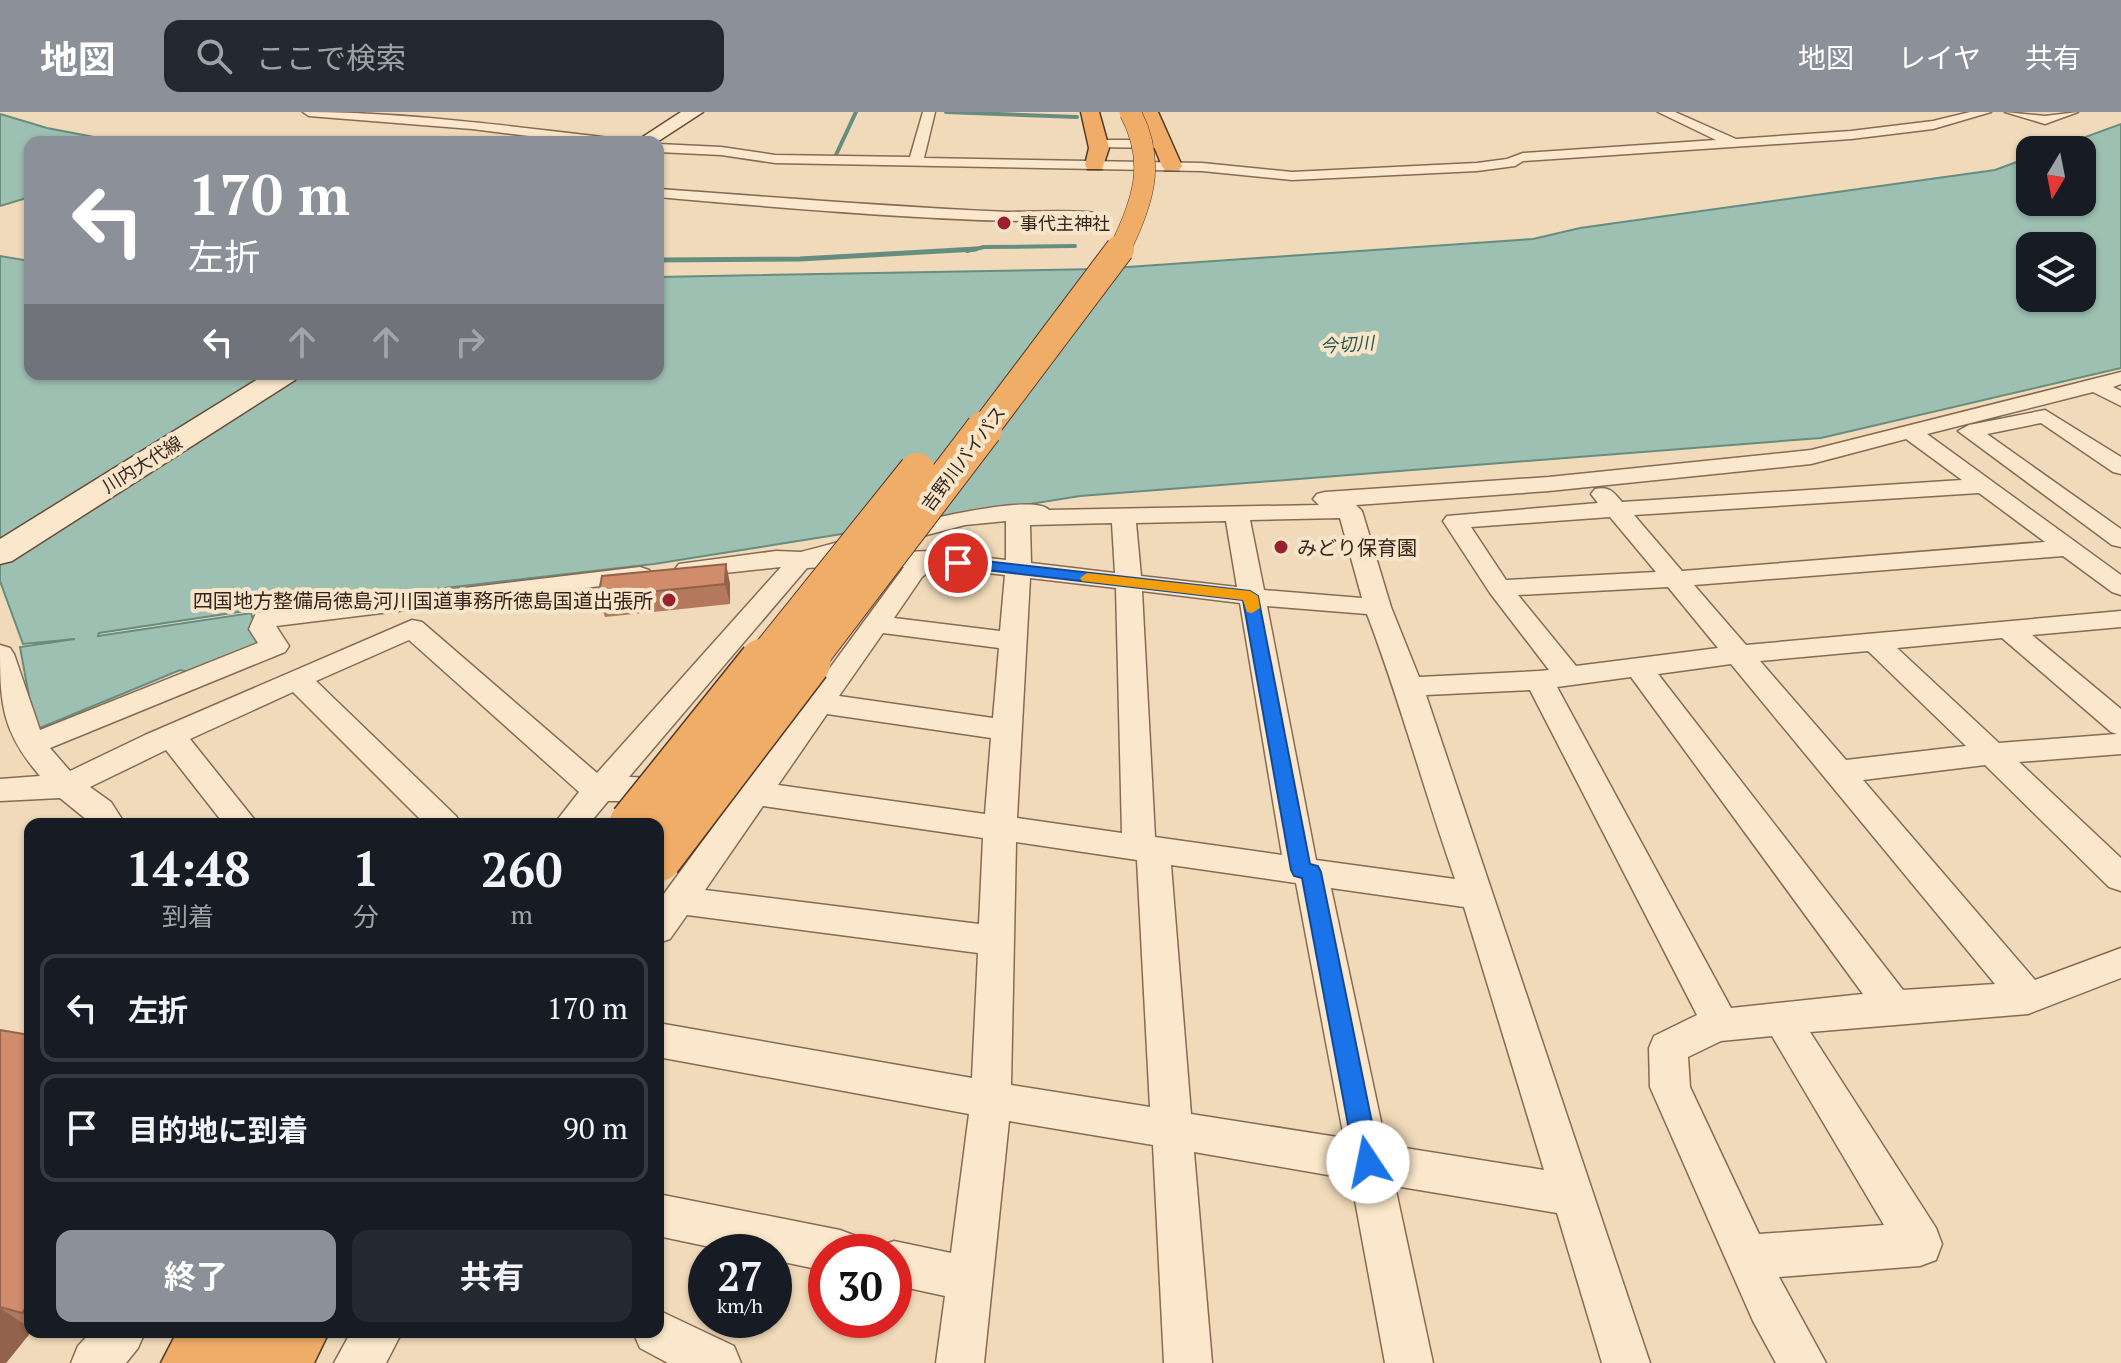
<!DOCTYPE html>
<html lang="ja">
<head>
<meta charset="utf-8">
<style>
  :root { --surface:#171b24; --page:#242831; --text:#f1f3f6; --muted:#9ea1a6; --line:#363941; --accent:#8c9099 }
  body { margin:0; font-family:"PT Serif","Noto Sans JP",serif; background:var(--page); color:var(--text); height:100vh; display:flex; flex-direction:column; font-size:30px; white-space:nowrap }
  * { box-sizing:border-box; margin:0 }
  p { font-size:26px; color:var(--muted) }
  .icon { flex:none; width:44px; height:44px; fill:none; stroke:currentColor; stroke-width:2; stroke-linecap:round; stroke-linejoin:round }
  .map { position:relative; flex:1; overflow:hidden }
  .drawer { position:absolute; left:24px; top:706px; width:640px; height:520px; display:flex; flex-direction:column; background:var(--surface); border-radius:16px; box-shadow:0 2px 6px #0004 }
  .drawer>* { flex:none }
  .top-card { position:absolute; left:24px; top:24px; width:640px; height:244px; border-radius:16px; box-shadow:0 2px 6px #0004; background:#8c9099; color:#fff; overflow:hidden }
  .needle { width:52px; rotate:190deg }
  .tools { position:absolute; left:2016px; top:24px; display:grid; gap:16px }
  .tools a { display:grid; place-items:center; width:80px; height:80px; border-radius:16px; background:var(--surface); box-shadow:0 2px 6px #0004; font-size:40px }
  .speed { position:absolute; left:688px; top:1122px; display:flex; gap:16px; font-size:40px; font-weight:700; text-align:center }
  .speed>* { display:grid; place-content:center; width:104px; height:104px; border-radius:50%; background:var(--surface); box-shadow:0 2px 6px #0004; line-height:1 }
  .speed small { font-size:20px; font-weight:400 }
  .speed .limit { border:12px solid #d22; background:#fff; color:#111 }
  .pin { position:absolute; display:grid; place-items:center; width:68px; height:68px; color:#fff; margin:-34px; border:4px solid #fff; border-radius:50%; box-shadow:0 2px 8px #0007 }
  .me { position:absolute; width:88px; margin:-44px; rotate:349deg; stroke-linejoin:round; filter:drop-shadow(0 0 6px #0008) }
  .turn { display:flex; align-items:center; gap:28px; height:168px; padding:0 32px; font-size:36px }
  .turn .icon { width:104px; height:104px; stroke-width:2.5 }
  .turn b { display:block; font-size:56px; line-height:68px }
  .lanes { display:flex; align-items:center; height:76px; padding:0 32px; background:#0003; justify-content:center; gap:40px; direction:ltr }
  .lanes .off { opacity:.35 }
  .eta { display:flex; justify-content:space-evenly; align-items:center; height:136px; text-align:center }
  .eta b { font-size:48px; font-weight:700; line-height:56px }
  .action { display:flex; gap:16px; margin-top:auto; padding:16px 32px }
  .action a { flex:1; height:92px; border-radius:16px; background:var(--accent); color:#fff; font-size:32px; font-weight:700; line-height:92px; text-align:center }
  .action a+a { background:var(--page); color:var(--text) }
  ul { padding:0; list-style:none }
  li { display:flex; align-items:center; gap:24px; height:108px; margin:0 16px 12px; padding:0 16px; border:4px solid var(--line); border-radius:16px }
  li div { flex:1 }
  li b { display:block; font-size:30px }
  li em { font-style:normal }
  header { display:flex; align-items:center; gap:48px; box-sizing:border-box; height:112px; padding:0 40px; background:var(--accent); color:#fff }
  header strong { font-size:38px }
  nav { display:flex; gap:44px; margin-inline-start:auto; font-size:28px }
  .search { width:560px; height:72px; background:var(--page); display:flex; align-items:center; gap:20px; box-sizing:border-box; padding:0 28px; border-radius:16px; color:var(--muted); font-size:30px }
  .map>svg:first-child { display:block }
  .water { fill:#9ec0b3; stroke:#668d80; stroke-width:2; fill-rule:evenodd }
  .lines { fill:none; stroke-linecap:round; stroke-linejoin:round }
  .stream-far1 { stroke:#668d80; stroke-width:4 }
  .stream { stroke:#668d80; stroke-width:5 }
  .minor-casing { stroke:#876a53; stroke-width:3 }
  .secondary-casing { stroke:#684b37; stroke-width:3 }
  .trunk-casing { stroke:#543828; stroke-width:3 }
  .minor { fill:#fbe8cc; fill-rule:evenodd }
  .secondary { fill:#fbe8cc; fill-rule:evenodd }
  .trunk { fill:#f0ad67; fill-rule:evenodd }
  .trunk-bridge-far3-casing { stroke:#543828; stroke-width:22; stroke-linecap:butt }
  .trunk-bridge-far2-casing { stroke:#543828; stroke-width:30; stroke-linecap:butt }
  .trunk-bridge-far1-casing { stroke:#543828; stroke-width:38; stroke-linecap:butt }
  .trunk-bridge-casing { stroke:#543828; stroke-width:50; stroke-linecap:butt }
  .trunk-bridge-far3 { stroke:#f0ad67; stroke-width:21 }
  .trunk-bridge-far2 { stroke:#f0ad67; stroke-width:28 }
  .trunk-bridge-far1 { stroke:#f0ad67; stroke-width:36 }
  .trunk-bridge { stroke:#f0ad67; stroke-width:47 }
  .wall { fill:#b4785d }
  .shaded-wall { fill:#92624c }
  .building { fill:#d18c6c; stroke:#92624c; stroke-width:2 }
  .route { fill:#1a73e8; stroke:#114b97; stroke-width:2 }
  .slow { fill:#f59e0b }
  .poi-dot { fill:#99202c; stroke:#f7e5c9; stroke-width:3 }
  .labels { text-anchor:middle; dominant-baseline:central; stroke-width:8; stroke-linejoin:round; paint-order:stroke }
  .far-poi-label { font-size:18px; fill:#352419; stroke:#f7e5c9; text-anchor:start }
  .far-water-label { font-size:18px; font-style:italic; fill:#27564e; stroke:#f7e5c9 }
  .far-street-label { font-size:18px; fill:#352419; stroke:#f7e5c9 }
  .poi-label { font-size:20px; fill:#352419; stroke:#f7e5c9; text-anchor:start }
</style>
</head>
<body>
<header>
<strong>地図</strong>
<div class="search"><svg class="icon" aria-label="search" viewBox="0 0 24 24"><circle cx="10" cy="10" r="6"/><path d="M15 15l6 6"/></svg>ここで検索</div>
<nav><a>地図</a><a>レイヤ</a><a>共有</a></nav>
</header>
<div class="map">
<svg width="2121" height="1251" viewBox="0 0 2121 1251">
  <rect width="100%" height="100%" fill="#f0dab9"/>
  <path class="water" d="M0,2L47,16L120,30H30V85L0,94Z
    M2121,12V256L1821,326L1080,384L654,452L252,498L99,521L98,524L251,501L262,535L197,562L180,558L35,618L20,535L75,527L23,532L0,469V144L30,149V262H658V165L1099,157L1533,127L1580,116L1995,58L2030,45V90H2082V38H2050ZM2030,134H2082V186H2030Z"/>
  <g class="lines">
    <path class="stream-far1" d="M946,0L1077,5
      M835,45L856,0
      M967,139L984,135L1075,134"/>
    <path class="stream" d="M658,148L800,147L976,137"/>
    <g class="minor-casing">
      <path id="minor" d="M303,0C406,0 508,14 611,26L618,30H578L472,17L309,4Z
        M923,0H935L924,46L1202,51L1292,60L1477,51L1507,47L1523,41L1716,28L1658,0H1675L1736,27L1851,19L1933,9L1970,0H1991L1933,17L1851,27L1523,49L1515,54L1477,59L1292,68L1202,59L775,51L721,43L658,40V32L721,35L775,43L910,45Z
        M2005,0L2045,4L2078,0L2045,12Z
        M1098,28H1164L1171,32L1164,36L1093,35L1091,32Z
        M658,77C774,85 891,95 1008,100C1023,100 1092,97 1098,102C1073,123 715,90 658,85Z
        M2121,260V272L2113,275L2121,279V294L2093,280L1927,322L2121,463V483L2112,480L2063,444L1694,473L1746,533L2121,499V515L2032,523L2121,597V642L2019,650L2121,746V779L2109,775L1985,653L1863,668L2035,868L2121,836V866L2028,902L1810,920L1936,1116L1942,1132L1936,1148L1920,1154L1779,1165L1826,1251H1776L1753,1209L1650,975L1649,936L1654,924L1697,903L1530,578L1426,583L1650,1251H1602L1557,1101L1395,1074L1433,1251H1385L1351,1067L1194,1040L1212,1251H1164L1153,1033L1009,1009L984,1251H936L945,1184L894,1173V1140H876L878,1135L894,1129L951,1141L969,1002L658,945V911L972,966L978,841L687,803L670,827L658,831V790L732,689H608L589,712H554L579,680L409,528L316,569L456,704L461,712H425L293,580L190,627L258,712H224L166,638L90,675L111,690L125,712H92L60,686L0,689V667L40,664C1,619 0,591 0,533L10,536L14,542L40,618L258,531L249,517L256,501L640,455L649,458L653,463L649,468L276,514L289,534L285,540L50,636L70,659L145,623L412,508L422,510L597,661L781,455L688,465L679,462L675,457L679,452L776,439L801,440C837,431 1029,375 1049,398L1319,393L1313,387L1317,382L1325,380L1549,365L1811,338ZM1906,327L1962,368L1622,390C1613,379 1609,374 1595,377L1591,382L1598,391L1447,404L1443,409L1490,481L1549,558L1539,559L1419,565L1391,495L1362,399L1356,393L1549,379L1811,352ZM1979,381L2045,430L1682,459L1634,403ZM1610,405L1656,460L1506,468L1471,415ZM1340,406L1362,486L1264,478L1250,408ZM1006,409V448L929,439L858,442L854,447L858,452L904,455L747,669L629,665L807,456L824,455L827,449L965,413ZM1226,409L1237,475L1141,464L1136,411ZM1112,411L1115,461L1031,451L1030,413ZM934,455L1005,463L1000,519L894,506L922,465ZM1030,466L1116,476L1122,721L1017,706ZM1668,475L1718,536L1576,554L1518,483ZM1142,479L1240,491L1282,743L1155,725ZM1267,494L1367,502C1400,589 1424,679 1455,767L1316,748ZM883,521L999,536L993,606L839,584ZM2002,526L2111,620L2117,622L1999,631L1897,536ZM1868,539L1966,634L1846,648L1760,549ZM1731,552L1995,872L1903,878L1658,562ZM1631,565L1863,882L1731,896L1557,575ZM827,602L991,626L985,702L778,673ZM763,694L983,726L979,812L705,778ZM1016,730L1137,748L1150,995L1011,973ZM1171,753L1296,771L1344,1026L1191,1002ZM1331,776L1464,795L1544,1058L1386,1033ZM1772,924L1884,1113L1759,1122L1690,975L1688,945L1721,929Z
        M2045,298L2121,345V362L2113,360L2041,311L1987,322L2121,417V435L2112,433L1958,319L1969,313Z
        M658,1082L840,1118L856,1124L862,1140H826V1159L774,1148V1140H734L658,1124Z
        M658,1198L734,1234L741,1251H668L640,1236L633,1220H658Z
        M91,1220H145L138,1236L126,1251H71L78,1234Z
        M351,1220H402L386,1251H334Z"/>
    </g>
    <g class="secondary-casing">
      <path id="secondary" d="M681,0H703L657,30H635Z
        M266,262H299L295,268L12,449L0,452V427Z"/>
    </g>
    <g class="trunk-casing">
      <path id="trunk" d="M1081,0H1099L1109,36L1102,57H1088L1085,53L1089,36Z
        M1140,0H1158L1182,54L1179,58H1165L1162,54Z
        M177,1220H329L314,1251H161Z"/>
    </g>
    <use href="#minor" class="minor"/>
    <use href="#secondary" class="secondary"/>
    <use href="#trunk" class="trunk"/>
    <g class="trunk-bridge-far3-casing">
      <path id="trunk-bridge-far3" d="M1119,139C1143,91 1157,50 1130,0"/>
    </g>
    <g class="trunk-bridge-far2-casing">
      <path id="trunk-bridge-far2" d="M983,319L1120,137"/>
    </g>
    <g class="trunk-bridge-far1-casing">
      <path id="trunk-bridge-far1" d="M762,552L917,359
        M805,552L984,317"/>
    </g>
    <g class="trunk-bridge-casing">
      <path id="trunk-bridge" d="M633,712L763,550
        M658,746L807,550"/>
    </g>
    <use href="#trunk-bridge-far3" class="trunk-bridge-far3"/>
    <use href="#trunk-bridge-far2" class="trunk-bridge-far2"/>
    <use href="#trunk-bridge-far1" class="trunk-bridge-far1"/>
    <use href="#trunk-bridge" class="trunk-bridge"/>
  </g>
  <path class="wall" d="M726,452L730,472V492L605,505L598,485Z
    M0,918L30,923L31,1220L6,1251H0Z"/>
  <path class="shaded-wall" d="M726,452L730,472V492L725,472Z
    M30,1190V1206L22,1201Z
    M0,1196L30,1216L31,1220L6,1251H0Z"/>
  <path class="building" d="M726,452L725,472L598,485L602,464Z
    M0,918L30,923V1190L22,1201L0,1195Z"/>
  <path class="route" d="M958,446L1250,479L1258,484L1310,752L1318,754L1321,760L1380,1050L1377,1059L1368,1062L1359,1059L1355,1050L1302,766L1294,764L1291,758L1243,488L953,454V447Z"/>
  <path class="slow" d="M1087,461L1250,479L1258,484L1260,496L1252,501L1247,500L1243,488L1082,469L1080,466Z"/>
  <g class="poi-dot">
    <circle cx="1004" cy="111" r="8"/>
    <circle cx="1281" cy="435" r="8"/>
    <circle cx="669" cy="488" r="8"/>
  </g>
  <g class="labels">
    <g class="far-poi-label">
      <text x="1020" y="111">事代主神社</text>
    </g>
    <g class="far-water-label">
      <text transform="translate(1347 232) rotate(-4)">今切川</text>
    </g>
    <g class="far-street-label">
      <text transform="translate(963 346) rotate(-53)">吉野川バイパス</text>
      <text transform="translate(142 352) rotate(-32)">川内大代線</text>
    </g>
    <g class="poi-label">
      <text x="1297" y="435">みどり保育園</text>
      <text x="653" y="488" text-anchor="end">四国地方整備局徳島河川国道事務所徳島国道出張所</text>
    </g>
  </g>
</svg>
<div class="tools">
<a><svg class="needle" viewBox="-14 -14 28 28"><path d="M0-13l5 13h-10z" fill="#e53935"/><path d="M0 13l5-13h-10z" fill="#9ea1a6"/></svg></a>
<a><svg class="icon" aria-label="layers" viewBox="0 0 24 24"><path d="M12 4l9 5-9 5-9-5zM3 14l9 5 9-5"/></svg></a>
</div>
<div class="speed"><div>27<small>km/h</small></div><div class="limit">30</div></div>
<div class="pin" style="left:958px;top:451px;background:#d93025"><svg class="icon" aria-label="arrive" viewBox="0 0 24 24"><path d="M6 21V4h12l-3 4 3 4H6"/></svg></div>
<svg class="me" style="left:1368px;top:1050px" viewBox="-20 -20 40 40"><circle r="19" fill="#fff"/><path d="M0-13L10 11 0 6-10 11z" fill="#1a73e8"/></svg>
<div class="top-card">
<div class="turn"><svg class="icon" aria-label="left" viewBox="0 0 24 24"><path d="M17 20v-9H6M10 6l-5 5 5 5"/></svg><div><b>170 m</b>左折</div></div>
<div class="lanes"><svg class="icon" aria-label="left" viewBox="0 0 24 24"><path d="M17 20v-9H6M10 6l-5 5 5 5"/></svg><svg class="icon off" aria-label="ahead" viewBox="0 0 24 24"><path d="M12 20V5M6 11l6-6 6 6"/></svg><svg class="icon off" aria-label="ahead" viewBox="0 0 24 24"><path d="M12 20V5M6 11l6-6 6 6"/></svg><svg class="icon off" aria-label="right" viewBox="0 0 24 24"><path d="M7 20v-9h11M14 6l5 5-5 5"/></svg></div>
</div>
<section class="drawer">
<div class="eta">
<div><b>14:48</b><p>到着</p></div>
<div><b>1</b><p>分</p></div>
<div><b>260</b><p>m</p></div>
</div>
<ul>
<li><svg class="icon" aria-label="left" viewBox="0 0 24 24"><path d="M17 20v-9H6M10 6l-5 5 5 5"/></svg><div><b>左折</b></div><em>170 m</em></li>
<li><svg class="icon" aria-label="arrive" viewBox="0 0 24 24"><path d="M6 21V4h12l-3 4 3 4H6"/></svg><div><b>目的地に到着</b></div><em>90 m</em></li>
</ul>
<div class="action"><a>終了</a><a>共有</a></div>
</section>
</div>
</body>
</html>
